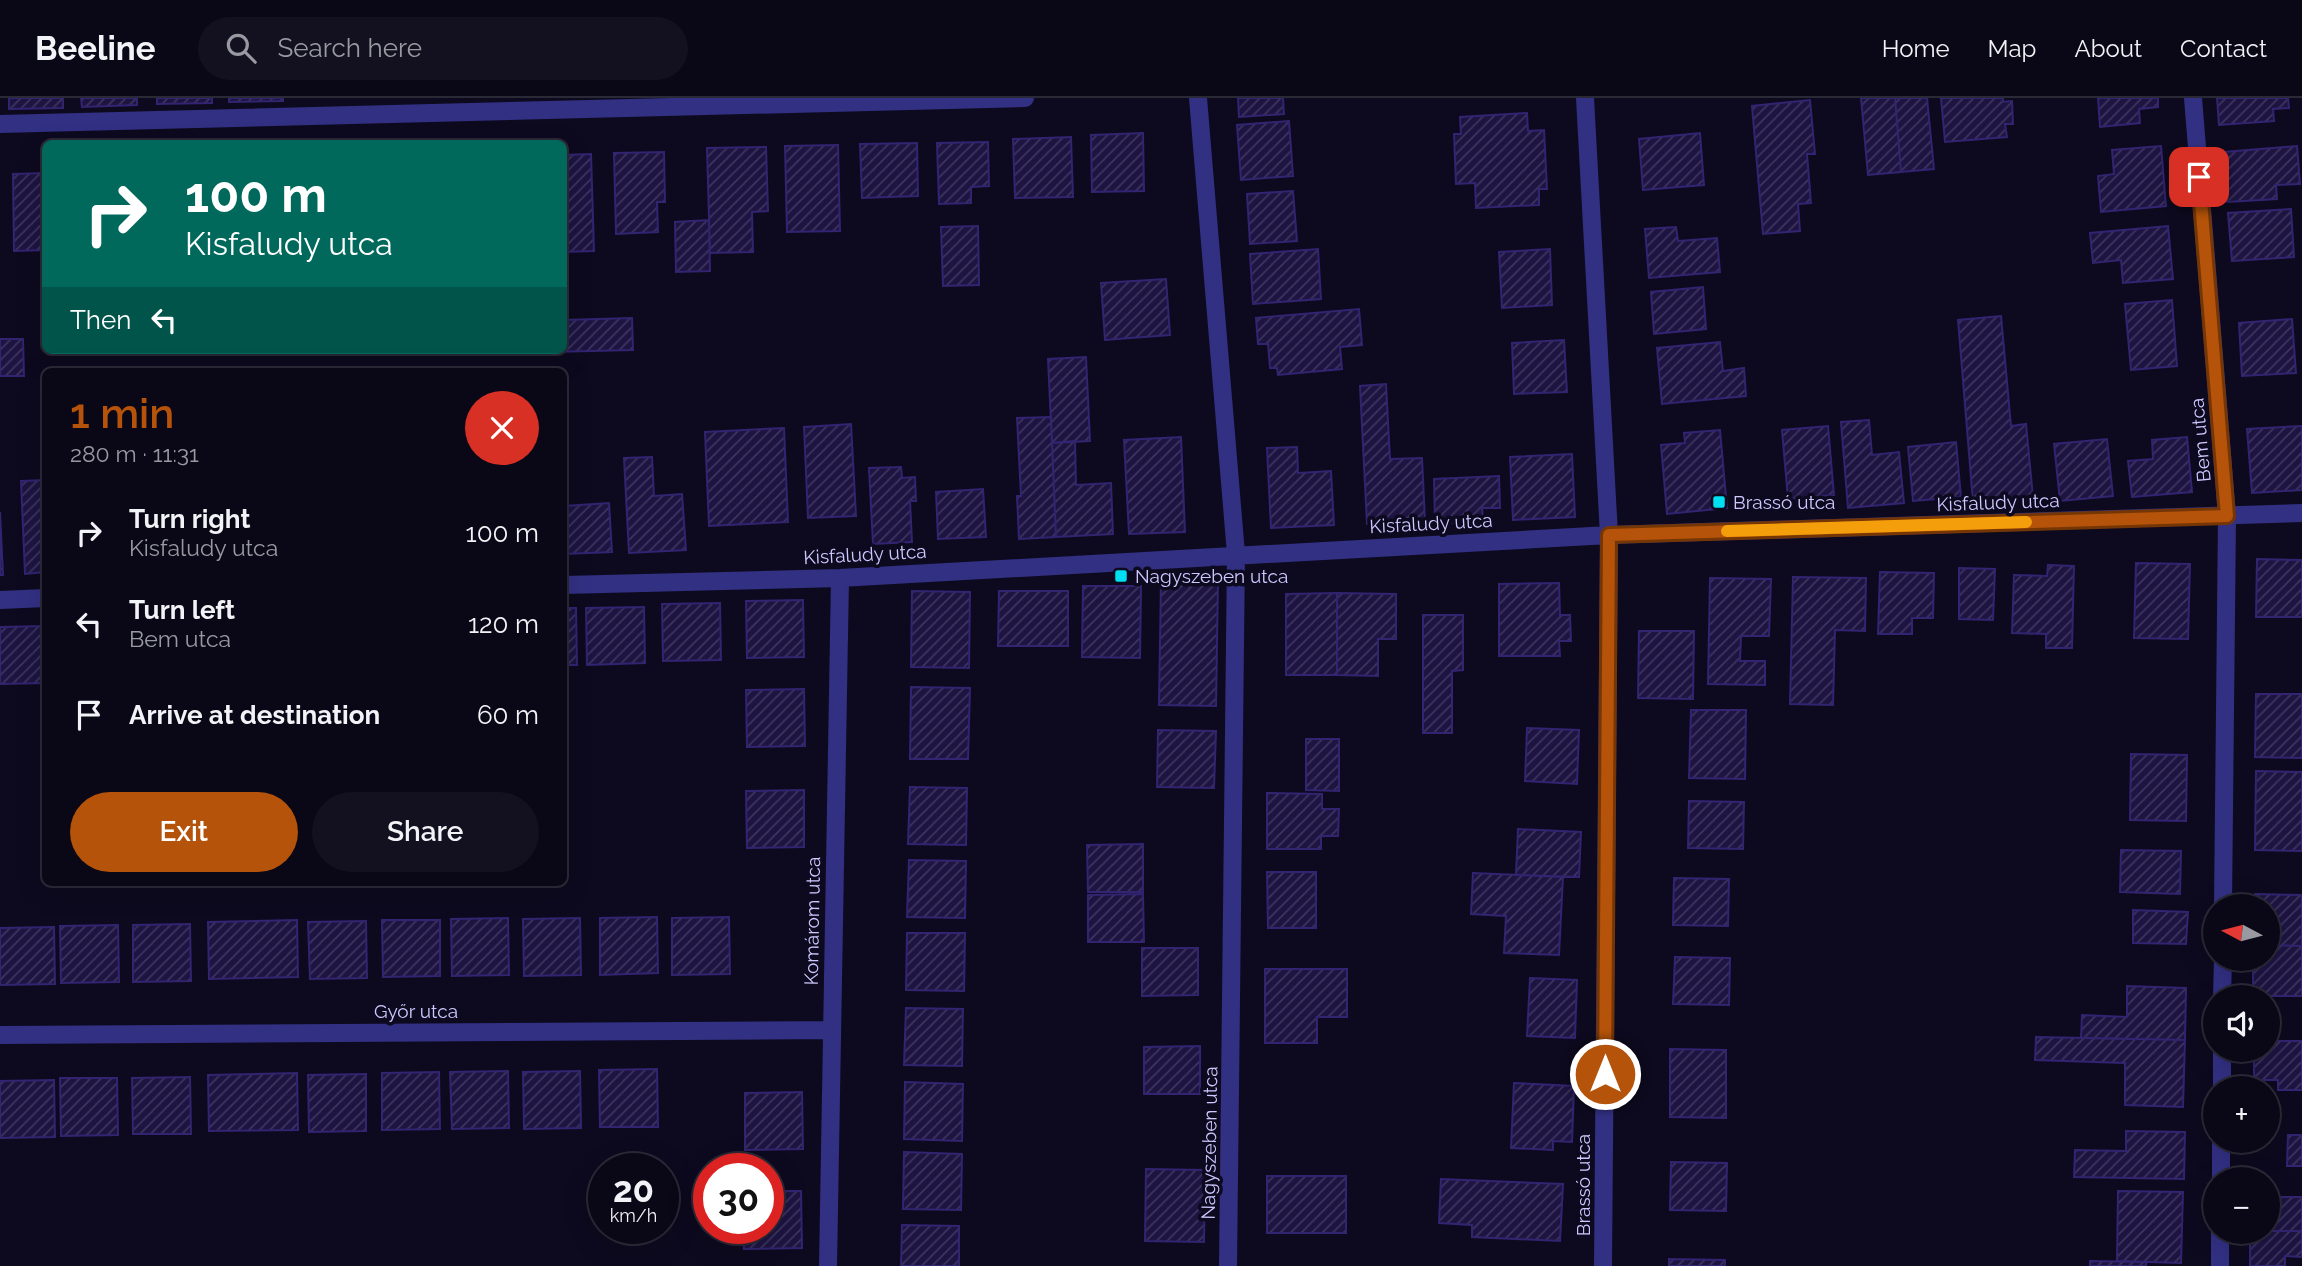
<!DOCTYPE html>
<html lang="en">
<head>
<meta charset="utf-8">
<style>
  :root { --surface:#0a0817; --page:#131120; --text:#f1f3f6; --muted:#999aa1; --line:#2a2936; --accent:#b45309 }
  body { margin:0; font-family:Raleway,sans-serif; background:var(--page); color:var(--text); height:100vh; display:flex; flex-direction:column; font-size:26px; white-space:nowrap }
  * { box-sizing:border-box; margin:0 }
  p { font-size:23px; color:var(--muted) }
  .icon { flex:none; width:38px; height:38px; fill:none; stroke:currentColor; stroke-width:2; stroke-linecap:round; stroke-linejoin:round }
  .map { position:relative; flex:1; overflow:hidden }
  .details { position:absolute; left:42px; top:270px; width:525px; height:518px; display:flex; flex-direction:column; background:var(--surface); border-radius:10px; box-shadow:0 7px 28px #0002,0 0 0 2px var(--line) }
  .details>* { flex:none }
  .hud { position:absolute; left:42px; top:42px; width:525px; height:214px; border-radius:10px; box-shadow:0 7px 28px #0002,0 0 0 2px var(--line); background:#00695c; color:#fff; overflow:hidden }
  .needle { width:46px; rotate:277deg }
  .tools { position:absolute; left:2203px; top:796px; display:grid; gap:14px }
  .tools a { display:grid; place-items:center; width:77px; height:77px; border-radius:50%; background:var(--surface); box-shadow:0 7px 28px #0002,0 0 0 2px var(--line); font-size:35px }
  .speed { position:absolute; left:588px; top:1055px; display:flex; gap:14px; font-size:35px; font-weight:700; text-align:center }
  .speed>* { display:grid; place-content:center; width:91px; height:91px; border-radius:50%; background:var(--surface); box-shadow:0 7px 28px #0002,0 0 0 2px var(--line); line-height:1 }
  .speed small { font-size:18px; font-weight:400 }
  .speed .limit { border:10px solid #d22; background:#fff; color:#111 }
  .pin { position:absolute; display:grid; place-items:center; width:60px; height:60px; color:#fff; margin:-30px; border-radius:14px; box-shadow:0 4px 10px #0006 }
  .me { position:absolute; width:77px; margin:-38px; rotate:0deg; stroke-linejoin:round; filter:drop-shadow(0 0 5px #0008) }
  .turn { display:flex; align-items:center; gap:24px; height:147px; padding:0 28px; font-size:32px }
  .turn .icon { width:91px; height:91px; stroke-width:2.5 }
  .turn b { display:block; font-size:49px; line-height:60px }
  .then { display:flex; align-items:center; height:66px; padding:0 28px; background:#0003; gap:14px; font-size:26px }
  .round { display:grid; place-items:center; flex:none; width:74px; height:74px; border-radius:37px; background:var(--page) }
  .overview { display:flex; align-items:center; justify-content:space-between; height:119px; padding:0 28px }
  h1 { font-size:42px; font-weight:600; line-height:52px; color:var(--accent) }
  .button { display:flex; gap:14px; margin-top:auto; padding:14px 28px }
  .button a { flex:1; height:80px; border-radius:42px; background:var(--accent); color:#fff; font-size:28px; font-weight:600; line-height:80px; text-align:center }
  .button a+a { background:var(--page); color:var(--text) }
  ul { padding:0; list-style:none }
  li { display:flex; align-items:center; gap:21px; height:91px; padding:0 28px }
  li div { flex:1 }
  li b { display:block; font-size:26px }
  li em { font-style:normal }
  header { display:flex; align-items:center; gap:42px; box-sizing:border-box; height:98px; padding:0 35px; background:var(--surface); border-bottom:2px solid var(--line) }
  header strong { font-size:33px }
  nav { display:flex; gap:38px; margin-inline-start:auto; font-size:24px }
  .search { width:490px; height:63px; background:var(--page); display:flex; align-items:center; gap:18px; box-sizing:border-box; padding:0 24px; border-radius:38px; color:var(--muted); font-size:26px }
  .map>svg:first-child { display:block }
  .building { fill:url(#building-hatch); stroke:#322470; stroke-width:2 }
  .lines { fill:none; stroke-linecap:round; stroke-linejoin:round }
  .minor { stroke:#323083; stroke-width:18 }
  .route-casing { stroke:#753606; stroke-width:18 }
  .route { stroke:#b45309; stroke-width:12 }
  .slow { stroke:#f59e0b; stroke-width:12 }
  .poi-dot { fill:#00e0f3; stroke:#0d0a1f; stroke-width:2.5 }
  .labels { text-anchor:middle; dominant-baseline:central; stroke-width:7; stroke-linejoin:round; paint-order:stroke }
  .street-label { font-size:19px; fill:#cdc8ff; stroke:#0d0a1f }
  .poi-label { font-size:19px; fill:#cdc8ff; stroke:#0d0a1f; text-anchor:start }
</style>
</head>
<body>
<header>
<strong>Beeline</strong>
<div class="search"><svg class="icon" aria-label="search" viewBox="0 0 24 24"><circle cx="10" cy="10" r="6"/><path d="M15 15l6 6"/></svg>Search here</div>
<nav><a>Home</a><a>Map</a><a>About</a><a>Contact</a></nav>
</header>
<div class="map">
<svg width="2302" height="1168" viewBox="0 0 2302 1168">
  <defs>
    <pattern id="building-hatch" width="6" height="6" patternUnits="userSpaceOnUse" patternTransform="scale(1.75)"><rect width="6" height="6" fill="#1d1442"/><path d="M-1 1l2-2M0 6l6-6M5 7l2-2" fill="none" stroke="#3d355e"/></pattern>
  </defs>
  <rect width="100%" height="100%" fill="#0d0a1f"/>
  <path class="building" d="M9,0H63V10L9,11Z
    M81,0H137V7L82,9Z
    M157,0H212V5L157,6Z
    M229,0H283V3L229,4Z
    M1238,0H1283L1284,16L1239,19Z
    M1861,0H1895L1901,74L1868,77Z
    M1895,0H1927L1934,71L1901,74Z
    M1941,0H2003V4L2012,3L2013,26H2005L2007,39L1945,44Z
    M2098,0H2158V9L2139,11L2140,25L2100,29Z
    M2217,0H2288L2289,10L2273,11L2274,23L2219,27Z
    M1810,2L1815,56H1807L1811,105L1798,106L1800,133L1763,136L1752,8Z
    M1527,15L1528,33L1544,32L1547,91H1539V107L1476,110L1475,85L1456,86L1454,36H1461L1460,19Z
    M1289,23L1293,78L1241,82L1237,27Z
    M1143,35L1144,93L1092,94L1091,37Z
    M1700,35L1704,87L1643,92L1639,41Z
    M1071,39L1073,99L1015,100L1013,41Z
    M988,44L989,88L971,89V105L939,106L937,45Z
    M917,45L918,98L862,100L860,46Z
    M838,47L840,133L787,134L785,48Z
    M2161,48L2166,108L2101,114L2098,78L2114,76L2112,52Z
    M2297,48L2300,86L2276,87L2277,101L2227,104L2224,54Z
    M766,49L768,113L752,114L753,154L710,155L707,50Z
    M664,54L665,104H657L658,134L616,136L614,55Z
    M591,56L594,153L564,154V57Z
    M46,75V152L14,153L13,76Z
    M1293,93L1297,143L1250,146L1247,96Z
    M2291,111L2294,159L2232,163L2228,115Z
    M709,122L710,173L676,174L675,124Z
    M978,128L979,187L943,188L941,129Z
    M2168,128L2173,181L2123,185L2121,162L2093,165L2090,135Z
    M1676,129L1678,143L1717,140L1720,174L1649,180L1645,131Z
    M1318,151L1321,201L1253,206L1250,156Z
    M1550,151L1552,207L1502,210L1499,154Z
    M1166,181L1170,237L1105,242L1101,185Z
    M1703,189L1706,231L1654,236L1651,194Z
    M2172,202L2177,268L2131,272L2125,206Z
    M1359,211L1362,247L1340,249L1342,271L1278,277L1277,270H1270L1268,246H1258L1256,220Z
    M2001,218L2011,328L2026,326L2033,399L1973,404L1958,222Z
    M632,220L633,252L550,254V252H564V222Z
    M2292,221L2296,275L2242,278L2239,225Z
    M0,241H23L24,278H0Z
    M1564,242L1567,294L1514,296L1512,245Z
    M1720,244L1723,273L1744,270L1746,298L1662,306L1657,250Z
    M1086,259L1090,343L1052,345L1048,261Z
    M1386,286L1390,361L1422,360L1425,423L1367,426L1360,288Z
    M1051,319L1056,439L1019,441L1017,398H1021L1017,320Z
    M1869,322L1872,357L1899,354L1904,405L1848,410L1841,324Z
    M851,326L856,418L808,420L804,329Z
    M1828,328L1834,397L1788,401L1782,332Z
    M2302,328V392L2252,395L2247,331Z
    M784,330L788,424L709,428L705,334Z
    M1720,332L1727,410L1667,416L1661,347L1685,345L1684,335Z
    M1181,339L1185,434L1129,436L1124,342Z
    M2187,339L2192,394L2132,399L2128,363L2153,361L2152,342Z
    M2107,341L2113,398L2060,403L2054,346Z
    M1075,343L1076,387L1111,385L1113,436L1056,439L1052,345Z
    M1956,344L1961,399L1913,403L1908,349Z
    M1297,349L1298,375L1331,373L1334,427L1271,430L1267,350Z
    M1572,356L1575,419L1513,422L1510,359Z
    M652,359L654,398L682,396L686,452L629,455L624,360Z
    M901,369L902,380L915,379L916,403H910L912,444L873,446L869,370Z
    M1499,378L1500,410H1482L1483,424L1435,426L1434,381Z
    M46,382V474L25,476L21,383Z
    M983,391L986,439L938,441L936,394Z
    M609,405L612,454L564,456V408Z
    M0,414L3,477H0Z
    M2257,461L2302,462V519H2256Z
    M2136,465L2190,466L2188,541L2134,540Z
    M2048,467L2074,468L2072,550H2046V536L2012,535L2014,477L2047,478Z
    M1959,470L1995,471L1993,522L1959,521Z
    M1880,474L1934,475L1933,520H1912V536H1878Z
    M1793,479L1866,480L1865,533L1835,532L1833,607L1790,606Z
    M1710,480L1771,481L1769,538H1741L1740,563H1765V587L1708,586Z
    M1161,483L1218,484L1216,608L1159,607Z
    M1559,485L1560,517H1570L1571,543H1559L1560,558H1499V486Z
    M1083,488H1141L1140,560L1082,559Z
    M912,493L970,494L969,570L911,569Z
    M999,493H1068V548H998Z
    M1337,495L1396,496V541H1378V578L1337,577Z
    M1337,495V577H1286V496Z
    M803,502L804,559L747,560L746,503Z
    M720,505L721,562L663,563L662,506Z
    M644,509L645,565L587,567L586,510Z
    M564,510H576L577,567H564Z
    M1423,517H1463V572L1452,573V635H1423Z
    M45,528L46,585L0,586V529Z
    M1639,533H1694L1693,601L1638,600Z
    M911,589L970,590L968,661H910Z
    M804,591L805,648L747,649L746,592Z
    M2256,596H2302V660L2255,659Z
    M1691,612H1746L1745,681L1689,680Z
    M1527,630L1579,632L1577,686L1525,683Z
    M1158,632L1216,633L1214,690L1157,689Z
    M1306,641H1339V693L1306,692Z
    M2131,656L2187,657L2186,723L2130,722Z
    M2256,673L2302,674V753L2255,752Z
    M910,689L967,690L966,747L908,746Z
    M804,692V749L747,750L746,693Z
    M1267,695L1322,696V711H1339L1338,738H1321V751H1267Z
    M1689,703L1744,704L1743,751L1688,750Z
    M1518,731L1581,734L1579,779L1516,777Z
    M1143,746V794H1088L1087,747Z
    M2121,752L2181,753L2180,796L2120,794Z
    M909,762L966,763L965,820L907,819Z
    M1267,774H1316V830H1268Z
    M1473,775L1563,779L1559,857L1504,855L1506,818L1471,816Z
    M1674,780L1729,781L1728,828L1673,827Z
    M1143,796L1144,844H1088V797Z
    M2255,796L2302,797V848L2268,847V808H2254Z
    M2133,812L2188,814L2186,846L2133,845Z
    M657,819L658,875L600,877V820Z
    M729,819L730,876L672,877V820Z
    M508,820L509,877L452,878L451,821Z
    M580,820L581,877L524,878L523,821Z
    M297,822L298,879L209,881L208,824Z
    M382,822H440V878L383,879Z
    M366,823L367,880L310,881L308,824Z
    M190,826L191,883L133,884V827Z
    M118,827L119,884L61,885L60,828Z
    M54,829L55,886L0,887V830Z
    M907,835H965L964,893L906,892Z
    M2268,847L2302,848V898H2253V861H2268Z
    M1142,850H1198V897L1142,898Z
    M1675,859L1730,860L1729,907L1673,906Z
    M1265,871H1347V919H1317V945H1265Z
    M1530,880L1577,882L1575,940L1527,938Z
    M2127,888L2186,890L2185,942L2081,940L2082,917L2127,919Z
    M906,910L963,911L962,968L904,967Z
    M2036,939L2185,942L2183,1009L2125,1007V965L2035,962Z
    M2268,943H2302V992H2278V982H2254V952H2268Z
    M1200,948V996H1144V949Z
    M1670,951L1726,952V1020L1670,1019Z
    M657,971L658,1029H600L599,972Z
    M508,973L509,1030L452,1031L450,974Z
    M580,973L581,1030L524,1031L523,974Z
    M439,974L440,1031L382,1032V975Z
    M297,975L298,1032L209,1033L208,977Z
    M366,976V1033L309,1034L308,977Z
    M190,979L191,1036H133L132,980Z
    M60,980H117L118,1037L61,1038Z
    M54,982L55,1039L0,1040V983Z
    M905,984L963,986L962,1043L904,1041Z
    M1514,985L1574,988L1572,1044L1553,1043V1052L1511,1050Z
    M802,994L803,1051L745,1052V995Z
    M2126,1033L2185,1034L2184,1081L2074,1079L2075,1052L2126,1053Z
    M2288,1037H2302V1068H2287Z
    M904,1054L962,1056L961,1112L903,1111Z
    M1671,1064L1727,1065L1726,1113L1670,1112Z
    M1146,1071L1205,1072L1204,1144L1145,1143Z
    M1267,1078H1346V1135H1267Z
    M1441,1081L1563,1086L1560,1143L1472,1139V1127L1439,1125Z
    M768,1093H801L802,1150L744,1151V1130H768Z
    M2118,1093L2183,1094L2181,1165L2117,1163Z
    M2268,1099H2302V1133H2268Z
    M902,1127L959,1128V1168H901Z
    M2268,1133H2302V1159L2285,1158V1168H2250V1134Z
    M1669,1161L1725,1162V1168H1669Z
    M2090,1163L2146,1164V1168H2090Z"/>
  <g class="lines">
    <path class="minor" d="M1198,0L1236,456L1228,1168
      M1585,0L1609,437L1603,1168
      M2193,0L2227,418L2223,808
      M0,26L1025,0
      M564,487L840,480L1609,437L2302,415
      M0,502L46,500
      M2222,900L2223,861
      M0,937L831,932
      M2222,990V952
      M2221,1082V1043
      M828,1168L840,480
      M2220,1168V1134"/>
  </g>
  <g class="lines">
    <g class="route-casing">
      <path id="route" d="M1605,976L1609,437L2227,418L2199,79"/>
    </g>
    <use href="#route" class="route"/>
    <path class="slow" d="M1727,433L2026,424"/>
  </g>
  <g class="poi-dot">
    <rect x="1712" y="397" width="14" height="14" rx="3.5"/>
    <rect x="1114" y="471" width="14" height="14" rx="3.5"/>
  </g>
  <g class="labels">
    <g class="street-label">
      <text transform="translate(2200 342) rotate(-95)">Bem utca</text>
      <text transform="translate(1998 404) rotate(-2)">Kisfaludy utca</text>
      <text transform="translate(1431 425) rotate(-3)">Kisfaludy utca</text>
      <text transform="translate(865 456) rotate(-3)">Kisfaludy utca</text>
      <text transform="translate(812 823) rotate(-89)">Komárom utca</text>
      <text x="416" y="913">Győr utca</text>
      <text transform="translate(1209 1045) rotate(-89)">Nagyszeben utca</text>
      <text transform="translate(1583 1087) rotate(-90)">Brassó utca</text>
    </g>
    <g class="poi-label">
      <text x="1733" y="404">Brassó utca</text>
      <text x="1135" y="478">Nagyszeben utca</text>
    </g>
  </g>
</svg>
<div class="tools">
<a><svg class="needle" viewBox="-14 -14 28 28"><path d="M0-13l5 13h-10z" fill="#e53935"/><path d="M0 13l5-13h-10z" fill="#999aa1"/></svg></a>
<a><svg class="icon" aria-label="sound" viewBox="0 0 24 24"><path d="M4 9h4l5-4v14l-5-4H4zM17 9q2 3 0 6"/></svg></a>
<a>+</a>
<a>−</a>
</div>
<div class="speed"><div>20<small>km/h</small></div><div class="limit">30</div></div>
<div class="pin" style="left:2199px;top:79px;background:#d93025"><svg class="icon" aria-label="arrive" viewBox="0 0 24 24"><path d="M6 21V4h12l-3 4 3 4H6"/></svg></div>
<svg class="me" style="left:1605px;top:976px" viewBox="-20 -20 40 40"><circle r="17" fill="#b45309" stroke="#fff" stroke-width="3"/><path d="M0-11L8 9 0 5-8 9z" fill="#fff"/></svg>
<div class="hud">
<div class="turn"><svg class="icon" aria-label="right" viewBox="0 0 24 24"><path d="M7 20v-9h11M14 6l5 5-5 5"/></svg><div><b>100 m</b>Kisfaludy utca</div></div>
<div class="then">Then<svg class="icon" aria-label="left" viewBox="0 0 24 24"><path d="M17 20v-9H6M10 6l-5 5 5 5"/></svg></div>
</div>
<section class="details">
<div class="overview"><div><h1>1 min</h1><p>280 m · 11:31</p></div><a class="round" style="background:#d93025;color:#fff"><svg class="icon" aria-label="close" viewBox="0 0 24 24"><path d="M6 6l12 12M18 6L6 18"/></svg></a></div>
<ul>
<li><svg class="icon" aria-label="right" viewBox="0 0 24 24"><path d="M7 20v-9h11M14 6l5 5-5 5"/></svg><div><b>Turn right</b><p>Kisfaludy utca</p></div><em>100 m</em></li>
<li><svg class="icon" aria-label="left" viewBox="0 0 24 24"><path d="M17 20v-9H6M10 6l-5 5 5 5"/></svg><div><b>Turn left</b><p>Bem utca</p></div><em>120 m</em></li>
<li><svg class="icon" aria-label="arrive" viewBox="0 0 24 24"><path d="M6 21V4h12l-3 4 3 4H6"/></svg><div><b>Arrive at destination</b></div><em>60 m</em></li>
</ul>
<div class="button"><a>Exit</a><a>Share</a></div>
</section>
</div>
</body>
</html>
